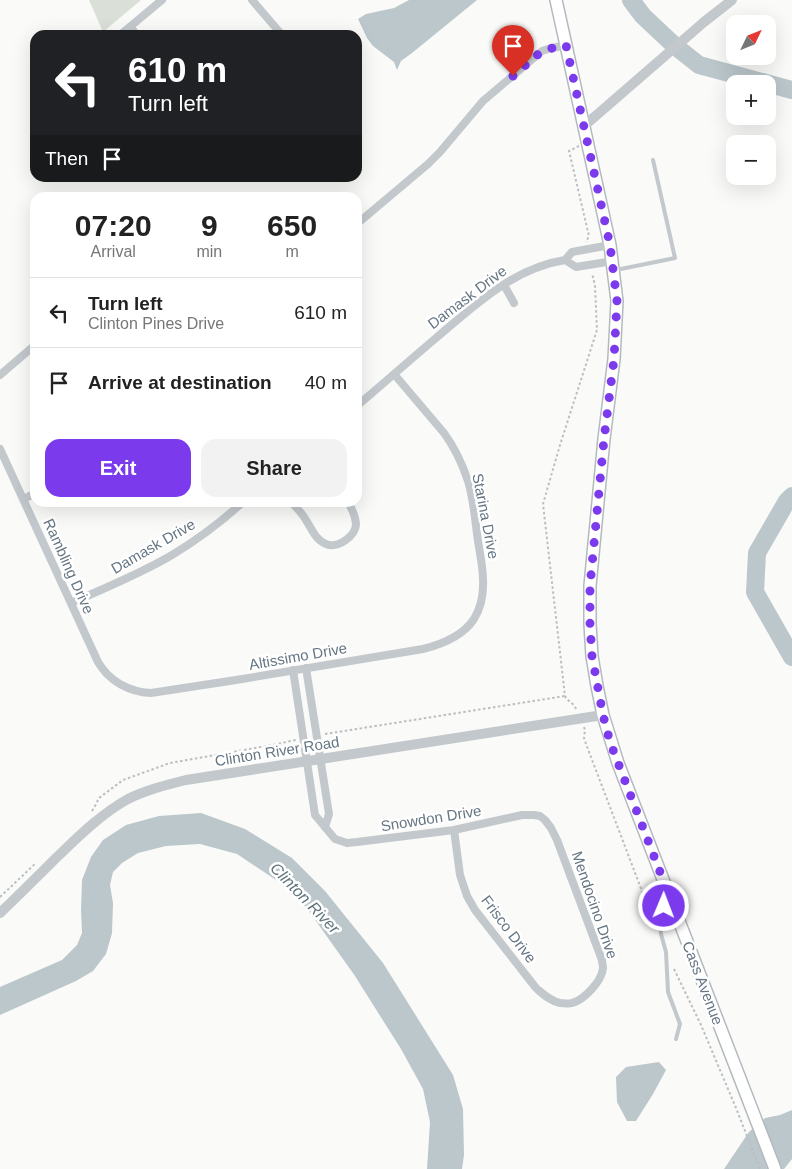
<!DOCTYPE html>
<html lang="en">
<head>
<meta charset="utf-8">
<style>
  :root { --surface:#fff; --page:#f2f2f2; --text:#222; --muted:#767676; --line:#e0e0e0; --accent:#7c3aed }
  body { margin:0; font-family:Helvetica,sans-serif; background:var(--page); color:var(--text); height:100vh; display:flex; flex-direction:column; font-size:19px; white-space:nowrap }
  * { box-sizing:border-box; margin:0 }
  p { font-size:16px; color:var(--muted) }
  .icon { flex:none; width:28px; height:28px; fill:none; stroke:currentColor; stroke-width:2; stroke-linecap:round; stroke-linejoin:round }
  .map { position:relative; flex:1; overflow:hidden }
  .sheet { position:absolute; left:30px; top:192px; width:332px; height:315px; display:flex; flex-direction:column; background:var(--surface); border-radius:15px; box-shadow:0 5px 20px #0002 }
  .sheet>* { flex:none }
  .guide { position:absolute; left:30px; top:30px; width:332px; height:152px; border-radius:15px; box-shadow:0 5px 20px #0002; background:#202124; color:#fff; overflow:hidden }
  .needle { width:32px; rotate:47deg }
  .tools { position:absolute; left:726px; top:15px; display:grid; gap:10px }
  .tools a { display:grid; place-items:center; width:50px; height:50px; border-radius:10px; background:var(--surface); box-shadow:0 5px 20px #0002; font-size:25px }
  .pin { position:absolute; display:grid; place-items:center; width:42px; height:42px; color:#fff; margin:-51px -21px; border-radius:50% 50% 50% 0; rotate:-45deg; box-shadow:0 0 5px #0007 }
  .pin .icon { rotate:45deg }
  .me { position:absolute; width:55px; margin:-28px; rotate:1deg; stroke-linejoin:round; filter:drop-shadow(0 0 4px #0008) }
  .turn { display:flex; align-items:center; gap:18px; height:105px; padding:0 15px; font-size:22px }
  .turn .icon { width:65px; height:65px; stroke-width:2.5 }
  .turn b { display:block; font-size:35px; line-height:42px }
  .then { display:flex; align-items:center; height:48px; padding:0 15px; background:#0003; gap:10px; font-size:19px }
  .eta { display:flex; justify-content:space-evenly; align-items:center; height:85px; text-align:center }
  .eta b { font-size:30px; font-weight:700; line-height:35px }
  .cta { display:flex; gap:10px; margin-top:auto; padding:10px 15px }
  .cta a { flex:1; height:58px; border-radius:15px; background:var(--accent); color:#fff; font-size:20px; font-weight:700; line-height:58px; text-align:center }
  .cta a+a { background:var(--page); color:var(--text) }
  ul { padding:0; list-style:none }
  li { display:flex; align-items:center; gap:15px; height:70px; padding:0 15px; border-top:1px solid var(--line) }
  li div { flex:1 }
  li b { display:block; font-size:19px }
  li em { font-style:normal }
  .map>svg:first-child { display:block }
  .green { fill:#dadfd7 }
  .water { fill:#bbc7cb }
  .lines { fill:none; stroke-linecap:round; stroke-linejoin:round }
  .river { stroke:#bbc7cb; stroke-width:18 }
  .secondary-casing { stroke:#b3babf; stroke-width:14 }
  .path { stroke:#bbbfc2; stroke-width:2; stroke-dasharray:2.5 2.5; stroke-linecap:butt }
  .service { stroke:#c3c8cc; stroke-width:4 }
  .minor { stroke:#c3c8cc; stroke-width:8 }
  .tertiary { stroke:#c3c8cc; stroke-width:10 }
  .secondary { stroke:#fff; stroke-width:11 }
  .route { stroke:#7c3aed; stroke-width:9; stroke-dasharray:0 16.2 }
  .labels { text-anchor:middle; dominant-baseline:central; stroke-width:5; stroke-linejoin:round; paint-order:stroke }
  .street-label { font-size:15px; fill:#657683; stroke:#fff }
  .water-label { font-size:16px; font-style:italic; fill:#60757c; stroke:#fff }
</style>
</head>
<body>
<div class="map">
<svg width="792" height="1169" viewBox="0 0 792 1169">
  <rect width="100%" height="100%" fill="#fafaf8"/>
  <path class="green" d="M89,0H141L103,32Z"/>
  <path class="water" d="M409,0H477L412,53L401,61L397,70L394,62L373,46L367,38L358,19L366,14L394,8Z
    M201,813L245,829L292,858L325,891L383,963L453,1075L463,1109L464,1155L462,1169H427L430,1122L423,1089L401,1049L355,976L306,907L279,882L237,854L200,844L166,846L138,853L122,863L113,872L110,885L113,903L112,933L106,954L93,971L76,981L0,1015V987L62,960L77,945L82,933L81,910L82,880L91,857L103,840L126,825L159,816Z
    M659,1062L666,1070L653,1094L636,1121H627L617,1102L616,1077L626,1067Z
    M792,1110V1159L784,1169H724L749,1132L765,1118L780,1115Z"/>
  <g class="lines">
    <path class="river" d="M631,0L643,16L675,46L699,65L792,90
      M792,496L787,501L757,553L755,592L792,657"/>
    <g class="secondary-casing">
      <path id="secondary" d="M556,0L610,245L617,301L614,359L604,439L590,586V624L592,656L597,686L603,715L618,763L775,1169"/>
    </g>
    <path class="path" d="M579,146L569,151L589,236L586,242
      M576,709C574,703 568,702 565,696L543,504L560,445L597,330L595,286L592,273
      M584,727L585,730L584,738L586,744L653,920
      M325,734L565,696
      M92,811L94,808L99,798L123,780L170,763L272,745L296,740
      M0,897L36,863
      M674,969L701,1025L736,1108L760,1169"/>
    <path class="service" d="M616,270L675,258L653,160
      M666,897L660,922L661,934L666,952L668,992L680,1024L676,1039"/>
    <path class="minor" d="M252,0L282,35
      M130,27L137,35
      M120,35L162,0
      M358,223L428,164L440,152L483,101L542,51L548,49L566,45
      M565,260L576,267L613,261
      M504,285L514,303
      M0,375L35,345
      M358,405C384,383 410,360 436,338C474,306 513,268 565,260L572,252L610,245
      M0,449L98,662C109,681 129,692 151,693L236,680L423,649C443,644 463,636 474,619C480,609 483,597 483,586C484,571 480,555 478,541C475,521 474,500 468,481C462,463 455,448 444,433L394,374
      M24,499L35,493
      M291,502C296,507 301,512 304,517C311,527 315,540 326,544C338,549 355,536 356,525C356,517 352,509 348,502
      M71,603C105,588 140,574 172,555C197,540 221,522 243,502
      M306,668L329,814L325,827
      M293,670L315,815L335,839L347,843L357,842L454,830L522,815H534L540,816L545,820L551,828L557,840L602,960C602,963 603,965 603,968C602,981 584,1000 572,1003C569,1004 563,1003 560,1003C550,1001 543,994 536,988L475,910L467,896L460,875L454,830"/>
    <path class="tertiary" d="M584,126L704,22L732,0
      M0,913C19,895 38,876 57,857C79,836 101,814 128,799C146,790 166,785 186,780L603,715"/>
    <use href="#secondary" class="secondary"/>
  </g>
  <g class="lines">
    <path class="route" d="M513,76L542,51L548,49L566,45L610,245L617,301L614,359L604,439L590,586V624L592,656L603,715L610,742L667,890L664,906"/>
  </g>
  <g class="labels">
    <g class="street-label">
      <text transform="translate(467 297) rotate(-37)">Damask Drive</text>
      <text transform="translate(486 516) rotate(79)">Starina Drive</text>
      <text transform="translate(153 546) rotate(-30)">Damask Drive</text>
      <text transform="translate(69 566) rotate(66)">Rambling Drive</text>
      <text transform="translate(298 656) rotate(-10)">Altissimo Drive</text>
      <text transform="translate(277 751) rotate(-9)">Clinton River Road</text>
      <text transform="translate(431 818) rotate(-9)">Snowdon Drive</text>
      <text transform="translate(595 905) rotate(71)">Mendocino Drive</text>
      <text transform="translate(509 929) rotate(53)">Frisco Drive</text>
      <text transform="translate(703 983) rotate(69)">Cass Avenue</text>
    </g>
    <g class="water-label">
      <text transform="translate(305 898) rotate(46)">Clinton River</text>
    </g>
  </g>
</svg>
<div class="tools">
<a><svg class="needle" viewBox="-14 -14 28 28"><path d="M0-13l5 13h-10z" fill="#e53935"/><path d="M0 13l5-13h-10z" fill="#767676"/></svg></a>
<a>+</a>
<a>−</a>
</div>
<div class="pin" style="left:513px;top:76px;background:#d93025"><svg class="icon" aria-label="arrive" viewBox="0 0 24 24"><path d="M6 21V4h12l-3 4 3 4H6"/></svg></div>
<svg class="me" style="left:664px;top:906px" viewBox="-20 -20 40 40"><circle r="17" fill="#7c3aed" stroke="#fff" stroke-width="3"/><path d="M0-11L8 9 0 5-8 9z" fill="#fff"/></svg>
<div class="guide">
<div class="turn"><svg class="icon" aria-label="left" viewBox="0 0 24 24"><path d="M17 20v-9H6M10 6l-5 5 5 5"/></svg><div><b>610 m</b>Turn left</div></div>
<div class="then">Then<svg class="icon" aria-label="arrive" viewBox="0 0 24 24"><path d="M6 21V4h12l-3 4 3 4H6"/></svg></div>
</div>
<section class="sheet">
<div class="eta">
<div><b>07:20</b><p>Arrival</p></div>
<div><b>9</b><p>min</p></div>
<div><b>650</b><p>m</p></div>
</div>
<ul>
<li><svg class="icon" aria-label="left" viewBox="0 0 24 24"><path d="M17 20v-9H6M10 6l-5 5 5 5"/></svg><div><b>Turn left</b><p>Clinton Pines Drive</p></div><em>610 m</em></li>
<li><svg class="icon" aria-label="arrive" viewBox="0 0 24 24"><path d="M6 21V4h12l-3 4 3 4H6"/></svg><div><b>Arrive at destination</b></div><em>40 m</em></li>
</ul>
<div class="cta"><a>Exit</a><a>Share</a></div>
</section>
</div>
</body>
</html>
